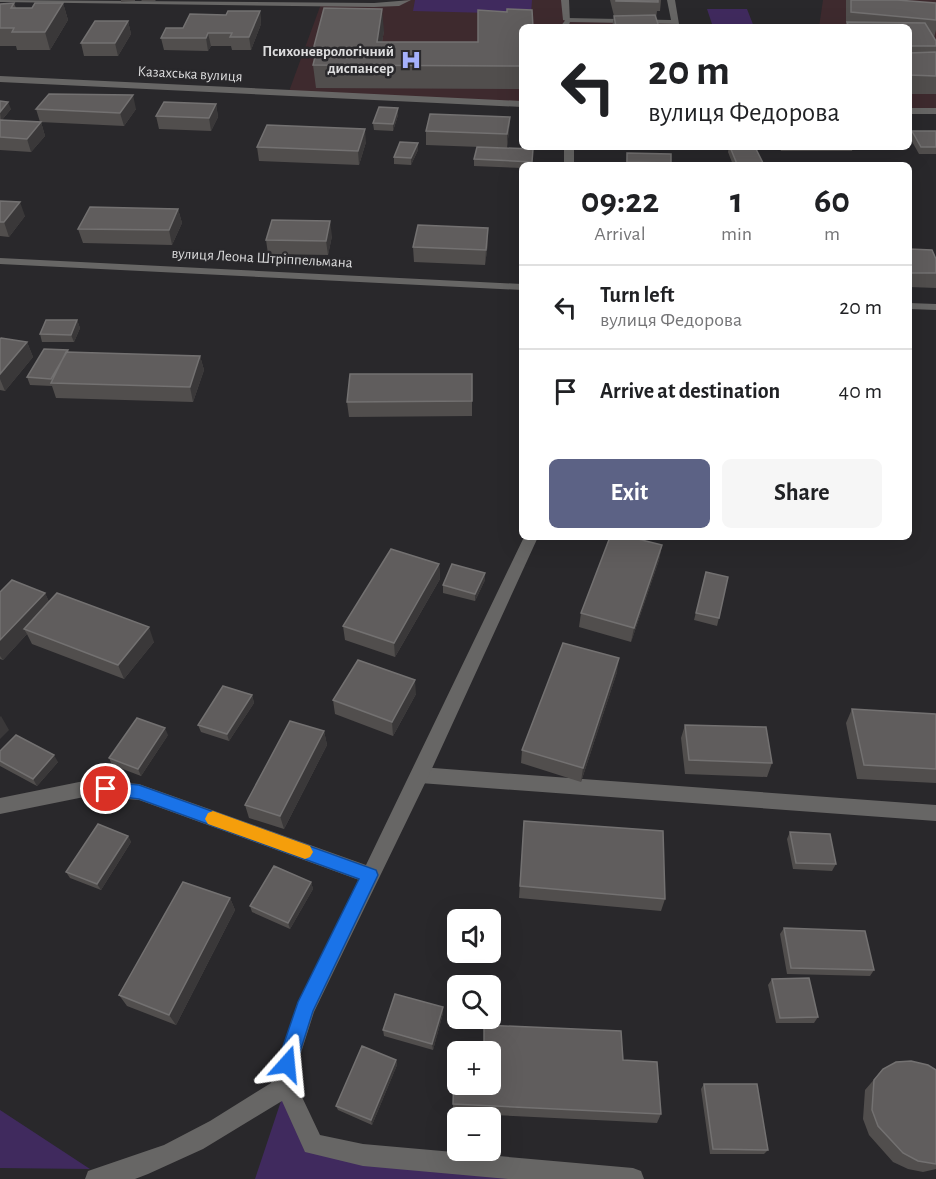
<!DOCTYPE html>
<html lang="en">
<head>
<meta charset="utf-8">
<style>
  :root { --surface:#fff; --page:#f6f6f6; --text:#202124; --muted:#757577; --line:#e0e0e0; --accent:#5c6285 }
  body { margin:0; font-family:"Alegreya Sans",sans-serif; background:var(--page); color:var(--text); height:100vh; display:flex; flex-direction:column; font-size:22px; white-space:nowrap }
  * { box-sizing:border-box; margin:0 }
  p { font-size:20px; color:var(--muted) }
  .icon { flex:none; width:33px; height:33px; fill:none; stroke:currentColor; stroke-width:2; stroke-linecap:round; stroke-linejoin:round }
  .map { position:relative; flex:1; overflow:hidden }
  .details { position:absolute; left:519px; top:162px; width:393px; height:378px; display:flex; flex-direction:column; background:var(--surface); border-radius:9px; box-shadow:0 6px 24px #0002 }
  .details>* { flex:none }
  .hud { position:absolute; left:519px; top:24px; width:393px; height:126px; border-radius:9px; box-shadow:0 6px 24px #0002; background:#fff; color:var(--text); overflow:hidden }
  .controls { position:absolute; left:447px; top:909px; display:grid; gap:12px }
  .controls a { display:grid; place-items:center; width:54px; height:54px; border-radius:9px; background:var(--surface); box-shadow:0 6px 24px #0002; font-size:30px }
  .pin { position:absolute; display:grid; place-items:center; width:51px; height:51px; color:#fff; margin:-26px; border:3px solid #fff; border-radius:50%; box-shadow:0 2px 6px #0007 }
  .me { position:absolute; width:66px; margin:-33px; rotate:18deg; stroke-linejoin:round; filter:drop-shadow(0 0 4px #0008) }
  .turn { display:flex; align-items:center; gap:21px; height:126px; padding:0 30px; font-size:27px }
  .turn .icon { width:78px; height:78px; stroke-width:2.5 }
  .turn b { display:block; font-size:42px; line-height:51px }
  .eta { display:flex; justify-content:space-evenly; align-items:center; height:102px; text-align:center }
  .eta b { font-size:36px; font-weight:600; line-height:42px }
  .action { display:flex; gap:12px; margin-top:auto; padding:12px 30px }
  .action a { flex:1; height:69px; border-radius:9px; background:var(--accent); color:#fff; font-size:24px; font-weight:600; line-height:69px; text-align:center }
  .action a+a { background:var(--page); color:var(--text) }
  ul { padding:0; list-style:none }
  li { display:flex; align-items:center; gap:18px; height:84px; padding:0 30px; border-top:2px solid var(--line) }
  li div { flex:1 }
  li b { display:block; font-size:22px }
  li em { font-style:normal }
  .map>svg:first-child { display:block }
  .medical { fill:#3e2a2e }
  .green { fill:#402a5e }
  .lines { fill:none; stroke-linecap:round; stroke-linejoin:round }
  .service { fill:#676665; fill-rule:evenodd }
  .minor { fill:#676665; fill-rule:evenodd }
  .wall { fill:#514e4d }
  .shaded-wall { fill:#3a3839 }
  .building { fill:#605d5d; stroke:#737171; stroke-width:1.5; fill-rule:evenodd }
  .route { fill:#1a73e8; stroke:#114b97; stroke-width:1.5 }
  .slow { fill:#f59e0b }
  .labels { text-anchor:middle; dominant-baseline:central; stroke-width:5; stroke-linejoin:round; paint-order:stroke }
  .far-poi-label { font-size:15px; font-weight:bold; fill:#ddddde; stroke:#29282b; text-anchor:end }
  .far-street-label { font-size:15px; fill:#ddddde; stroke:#29282b }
</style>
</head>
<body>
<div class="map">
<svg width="936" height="1179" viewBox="0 0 936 1179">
  <rect width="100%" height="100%" fill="#29282b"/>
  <path class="medical" d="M407,0H565L567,20L676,22L679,27H522V104L288,94L321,4H387Z
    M823,0H936V111H909V27H819Z"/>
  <path class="green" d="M415,0H532L531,14L413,11Z
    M707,9H747L754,27H713Z
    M286,1086L313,1144L633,1179H255Z
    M0,1110L90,1169L0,1168Z"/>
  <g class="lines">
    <path class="service" d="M667,0H675L679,24L570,22L568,27H560L567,18L671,20Z
      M420,767L936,805V821L420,783L414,780L411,775L414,770Z"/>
    <path class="minor" d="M0,0L374,3L411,0L399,6L374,7L0,2Z
      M561,0H569L570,22L563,20Z
      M0,76L522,101V107L0,82Z
      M909,108H936V114H909Z
      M564,147H574V165H564Z
      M0,258L522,284V290L0,264Z
      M909,303L936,304V310L909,309Z
      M524,537H538L429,775L314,1012L293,1078L320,1135L363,1144L633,1168L641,1171L644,1179H508L363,1166L305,1152L282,1101L203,1149L148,1174L135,1179H85L88,1171L164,1145L210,1121L271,1083L298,1002L359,880L139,800L89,796L0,814V798L89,780L139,784L366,865Z"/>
  </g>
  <path class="wall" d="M121,0H135V1L121,2Z
    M141,0H156L155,1H142Z
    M610,0H661L660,11H657L656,19L659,27H612L614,16Z
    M846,0H897L936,3V30L934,38L936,41V94H909V27H846Z
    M14,3L16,8H32L63,3L68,20L50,50H17L16,46H0V4Z
    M260,11L261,24L251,50H232L231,46H211L208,51L164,50L161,38L183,28L226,15Z
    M128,21L131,34L118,56H84L81,43Z
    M522,27V89L316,88L313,65L314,61L313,50L384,31L382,42H478Z
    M0,101L11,109L2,120L41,122L45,136L31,152L0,150Z
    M216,104L218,117L211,131L159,129L156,116Z
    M398,108V115L393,131L374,130L373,123Z
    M36,109H136L124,126L40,122Z
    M510,117L509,130L507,148L426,145V131Z
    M912,131H936V154H919L910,138Z
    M366,142L359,165L259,161L257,147Z
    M631,147H727L726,150L631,149Z
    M729,147H755L763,163V165H733L728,152Z
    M779,147H853L852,151H781Z
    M533,149L532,165H522V168L474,166V159Z
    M418,150L411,165L394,164V157Z
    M627,153L671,163V165H626Z
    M0,201L25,216L9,237L0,236Z
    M178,209L182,223L172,245L83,243L78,229Z
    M488,228V243L485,265L414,262L413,247Z
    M332,236L328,255L268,254L266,240Z
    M909,249L936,259V288L909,287Z
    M77,320L80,328L74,342H42L40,334Z
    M0,339L27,342L33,357L5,391L0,390Z
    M69,352L200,356L204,370L193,402L56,398L52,386L30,385L27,377Z
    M472,374V416L349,417L347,402Z
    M662,545L659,560L631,642L579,627L581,613Z
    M439,564L440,579L395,657L345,640L343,626Z
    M706,572L719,618L717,626L694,620Z
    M485,573V580L475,601L443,593V585Z
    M0,592L45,593L49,602L154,642L124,679L32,644L27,634L3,660L0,659Z
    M617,672L581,782L521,763L522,750Z
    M416,694L393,736L335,714L333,700Z
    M252,695L254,703L229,741L201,732L198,725Z
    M852,709L936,714V783L857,779L846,723Z
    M685,725L772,763L767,777L685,774L681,738Z
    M324,731L327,745L284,829L249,818L245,805Z
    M168,735L141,776L112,765L109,758Z
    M0,751L58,762L37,786L0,766Z
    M524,821L665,899L661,911L519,898Z
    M790,832L836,864L832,871L793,869L787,839Z
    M128,836L131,842L101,890L70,878L66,872Z
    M311,882L313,889L290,929L252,912L250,906Z
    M230,898L235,910L176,1025L127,1006L119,995Z
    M784,928L874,970L870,976L787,974L780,934Z
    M772,979L818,1017L814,1023H776L768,985Z
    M443,1007V1013L433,1050L384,1036L383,1030Z
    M396,1060L397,1065L372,1125L338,1110L336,1106Z
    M623,1060L661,1114L657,1123L453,1113V1104Z
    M883,1069L936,1070V1169L923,1172L908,1169L893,1162L869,1135L863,1119L865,1090Z
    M704,1084L768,1150L764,1154H710L701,1089Z"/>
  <path class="shaded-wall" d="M63,3L68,20L50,50L45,32Z
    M382,9L384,31L378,64L377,42Z
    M260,11L261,24L251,50L249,37Z
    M128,21L131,34L118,56L115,43Z
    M208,33L211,46L208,51L206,38Z
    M133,95L136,109L124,126L120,113Z
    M8,102L11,109L1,121L0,112Z
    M216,104L218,117L211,131L209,118Z
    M398,108V115L393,131V124Z
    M510,117L509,130L507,148V134Z
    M41,122L45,136L31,152L27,139Z
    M365,129L366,142L359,165L358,151Z
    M418,143V150L411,165V158Z
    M20,202L25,216L9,237L4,222Z
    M178,209L182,223L172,245L169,230Z
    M330,221L332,236L328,255L326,241Z
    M488,228V243L485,265L486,250Z
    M77,320L80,328L74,342L71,335Z
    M27,342L33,357L5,391L0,379V374Z
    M200,356L204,370L193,402L190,387Z
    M662,545L659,560L631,642L634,628Z
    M439,564L440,579L395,657L394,643Z
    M485,573V580L475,601V594Z
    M45,593L52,608L24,629L27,634L3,660L0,656V640Z
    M149,627L154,642L124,679L118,665Z
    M619,658L617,672L581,782L583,768Z
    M415,680L416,694L393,736L392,722Z
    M252,695L254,703L229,741L227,734Z
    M1,716L9,730L0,739V717Z
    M165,728L168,735L141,776L138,769Z
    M324,731L327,745L284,829L280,816Z
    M54,755L58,762L37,786L33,779Z
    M128,836L131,842L101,890L97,884Z
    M311,882L313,889L290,929L288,923Z
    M230,898L235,910L176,1025L169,1015Z
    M443,1007V1013L433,1050L432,1044Z
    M396,1060L397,1065L372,1125L371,1120Z"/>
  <path class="building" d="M616,0H658V2L616,1Z
    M851,0H897L936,3V20L851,12Z
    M14,3L11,8H32L35,3H63L45,32H12L14,28H0V4Z
    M324,8L382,9L377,42H478V10L507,12V9L532,10L533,27H522V66L313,65L316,53H325L326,50H313Z
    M228,11H260L249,37H230L232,33H208L206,38H161L166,28H183L190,14L226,15Z
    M655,15L659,27H616L614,16Z
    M95,21H128L115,43H81Z
    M847,22L925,23L936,41V46H909V27H849Z
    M936,52V76L909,75V53Z
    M49,94L133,95L120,113L36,109Z
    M0,101L8,102L0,112Z
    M164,102L216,104L209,118L156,116Z
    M379,107L398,108L393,124L373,123Z
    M430,114L510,117L507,134L426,131Z
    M0,120L41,122L27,139L0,137Z
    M267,125L365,129L358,151L257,147Z
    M912,131H936V147H921Z
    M400,142L418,143L411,158L394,157Z
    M477,147L533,149L532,162L474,159Z
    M730,147H755L763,163L737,164Z
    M627,153L671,154V163L627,162Z
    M0,201L20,202L4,222H0Z
    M90,207L178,209L169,230L78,229Z
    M272,220L330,221L326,241L266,240Z
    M418,225L488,228L486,250L413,247Z
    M909,249L932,250L936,259V273H909Z
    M46,320H77L71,335L40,334Z
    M1,338L27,342L0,374V339Z
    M44,349L68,350L51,379L27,377Z
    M66,352L200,356L190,387L51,383Z
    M350,374H472V401L347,402Z
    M610,537H630L662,545L634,628L581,613Z
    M391,549L439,564L394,643L343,626Z
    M452,564L485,573L475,594L443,585Z
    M706,572L728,577L719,618L696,613Z
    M12,580L45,593L0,640V592Z
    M57,593L149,627L118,665L24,629Z
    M563,643L619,658L583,768L522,750Z
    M358,660L415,680L392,722L333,700Z
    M223,686L252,695L227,734L198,725Z
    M852,709L936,714V769L864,765Z
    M137,718L165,728L138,769L109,758Z
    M290,721L324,731L280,816L245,805Z
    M685,725L766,727L772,763L689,760Z
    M16,735L54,755L33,779L0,761V751Z
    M524,821L663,831L665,899L520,886Z
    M98,824L128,836L97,884L66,872Z
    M790,832L830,834L836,864L796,863Z
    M274,866L311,882L288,923L250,906Z
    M183,882L230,898L169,1015L119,995Z
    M784,928L865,931L874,970L791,968Z
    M809,978L818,1017L780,1018L772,979Z
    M395,994L443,1007L432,1044L383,1030Z
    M484,1025L621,1031L623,1060L657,1062L661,1114L453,1104L455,1043L484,1044ZM458,1052H490V1084H458Z
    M362,1046L396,1060L371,1120L336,1106Z
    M911,1061L928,1065L936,1070V1164L918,1161L903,1153L878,1126L872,1110L874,1080L883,1069L896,1062Z
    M704,1084H757L768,1150L713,1149Z"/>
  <path class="route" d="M106,782L139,785L376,870L378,875L313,1011L294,1071L287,1073L280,1071L277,1064L298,1002L359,879L139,799L100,794L98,789L100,784Z"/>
  <path class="slow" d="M213,811L310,846L313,852L310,857L305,859L208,824L205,819L208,813Z"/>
  <defs>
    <g id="hospital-bare" transform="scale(1.62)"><path d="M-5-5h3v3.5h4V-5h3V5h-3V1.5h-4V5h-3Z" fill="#a5b1fc" stroke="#29282b" stroke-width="2.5" paint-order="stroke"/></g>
  </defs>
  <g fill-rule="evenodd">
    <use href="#hospital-bare" x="411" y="60"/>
  </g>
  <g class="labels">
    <g class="far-poi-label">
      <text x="394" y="51">Психоневрологічний<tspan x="394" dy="17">диспансер</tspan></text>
    </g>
    <g class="far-street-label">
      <text transform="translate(190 74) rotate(3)">Казахська вулиця</text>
      <text transform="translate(262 258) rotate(3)">вулиця Леона Штріппельмана</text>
    </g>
  </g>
</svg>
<div class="controls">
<a><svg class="icon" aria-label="sound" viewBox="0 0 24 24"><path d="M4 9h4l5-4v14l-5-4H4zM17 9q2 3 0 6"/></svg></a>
<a><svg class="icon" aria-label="search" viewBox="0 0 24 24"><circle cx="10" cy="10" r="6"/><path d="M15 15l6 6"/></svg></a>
<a>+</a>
<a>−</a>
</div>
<div class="pin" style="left:106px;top:789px;background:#d93025"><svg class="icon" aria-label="arrive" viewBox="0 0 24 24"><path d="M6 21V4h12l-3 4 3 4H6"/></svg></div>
<svg class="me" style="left:287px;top:1064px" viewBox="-20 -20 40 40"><path d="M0-17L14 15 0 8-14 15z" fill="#1a73e8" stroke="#fff" stroke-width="4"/></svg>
<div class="hud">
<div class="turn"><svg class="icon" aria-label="left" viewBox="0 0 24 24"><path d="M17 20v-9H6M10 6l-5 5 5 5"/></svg><div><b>20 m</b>вулиця Федорова</div></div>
</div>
<section class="details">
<div class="eta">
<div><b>09:22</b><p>Arrival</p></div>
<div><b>1</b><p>min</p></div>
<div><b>60</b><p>m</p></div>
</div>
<ul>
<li><svg class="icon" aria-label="left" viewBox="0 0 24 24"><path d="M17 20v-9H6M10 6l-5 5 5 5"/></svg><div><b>Turn left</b><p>вулиця Федорова</p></div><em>20 m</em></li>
<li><svg class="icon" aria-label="arrive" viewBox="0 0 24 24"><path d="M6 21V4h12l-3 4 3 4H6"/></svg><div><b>Arrive at destination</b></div><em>40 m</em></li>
</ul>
<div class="action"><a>Exit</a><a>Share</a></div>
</section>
</div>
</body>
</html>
